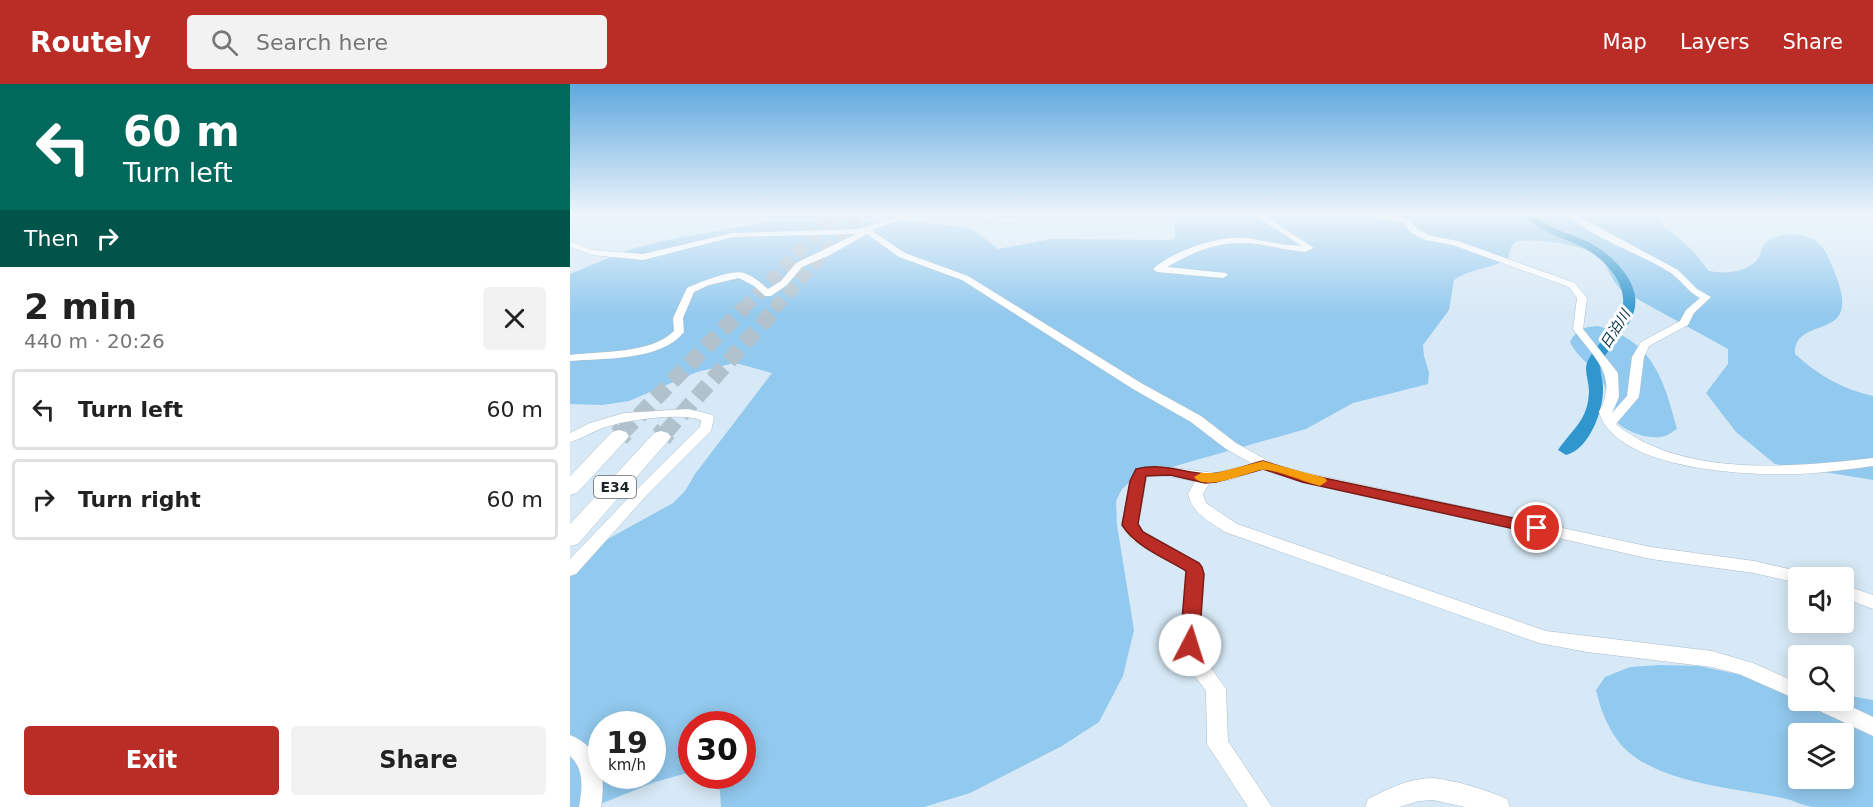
<!DOCTYPE html>
<html lang="en">
<head>
<meta charset="utf-8">
<style>
  :root { --surface:#fff; --page:#f2f2f2; --text:#222; --muted:#767676; --line:#e0e0e0; --accent:#ba2c26 }
  body { margin:0; font-family:"DejaVu Sans","Noto Sans JP",sans-serif; background:var(--page); color:var(--text); height:100vh; display:flex; flex-direction:column; font-size:22px; white-space:nowrap }
  * { box-sizing:border-box; margin:0 }
  p { font-size:20px; color:var(--muted) }
  .icon { flex:none; width:33px; height:33px; fill:none; stroke:currentColor; stroke-width:2; stroke-linecap:round; stroke-linejoin:round }
  .map { position:relative; flex:1; overflow:hidden }
  .panel { display:flex; flex-direction:column; background:var(--surface); width:570px }
  .panel>* { flex:none }
  .top-card { background:#00695c; color:#fff; overflow:hidden }
  .tools { position:absolute; left:1218px; top:483px; display:grid; gap:12px }
  .tools a { display:grid; place-items:center; width:66px; height:66px; border-radius:6px; background:var(--surface); box-shadow:0 3px 15px #0003; font-size:30px }
  .speed { position:absolute; left:18px; top:627px; display:flex; gap:12px; font-size:30px; font-weight:700; text-align:center }
  .speed>* { display:grid; place-content:center; width:78px; height:78px; border-radius:50%; background:var(--surface); box-shadow:0 3px 15px #0003; line-height:1 }
  .speed small { font-size:15px; font-weight:400 }
  .speed .limit { border:9px solid #d22; background:#fff; color:#111 }
  .pin { position:absolute; display:grid; place-items:center; width:51px; height:51px; color:#fff; margin:-26px; border:3px solid #fff; border-radius:50%; box-shadow:0 2px 6px #0007 }
  .me { position:absolute; width:66px; margin:-33px; rotate:5deg; stroke-linejoin:round; filter:drop-shadow(0 0 4px #0008) }
  .turn { display:flex; align-items:center; gap:21px; height:126px; padding:0 24px; font-size:27px }
  .turn .icon { width:78px; height:78px; stroke-width:2.5 }
  .turn b { display:block; font-size:42px; line-height:51px }
  .then { display:flex; align-items:center; height:57px; padding:0 24px; background:#0003; gap:12px; font-size:22px }
  .round { display:grid; place-items:center; flex:none; width:63px; height:63px; border-radius:6px; background:var(--page) }
  .headline { display:flex; align-items:center; justify-content:space-between; height:102px; padding:0 24px }
  h1 { font-size:36px; font-weight:700; line-height:45px }
  .button { display:flex; gap:12px; margin-top:auto; padding:12px 24px }
  .button a { flex:1; height:69px; border-radius:6px; background:var(--accent); color:#fff; font-size:24px; font-weight:700; line-height:69px; text-align:center }
  .button a+a { background:var(--page); color:var(--text) }
  ul { padding:0; list-style:none }
  li { display:flex; align-items:center; gap:18px; height:81px; margin:0 12px 9px; padding:0 12px; border:3px solid var(--line); border-radius:6px }
  li div { flex:1 }
  li b { display:block; font-size:22px }
  li em { font-style:normal }
  header { display:flex; align-items:center; gap:36px; box-sizing:border-box; height:84px; padding:0 30px; background:var(--accent); color:#fff }
  header strong { font-size:28px }
  nav { display:flex; gap:33px; margin-inline-start:auto; font-size:21px }
  .search { width:420px; height:54px; background:var(--page); display:flex; align-items:center; gap:15px; box-sizing:border-box; padding:0 21px; border-radius:6px; color:var(--muted); font-size:22px }
  main { display:flex; flex:1; min-height:0 }
  .map>svg:first-child { display:block }
  .green { fill:#92c9ee; fill-rule:evenodd }
  .lines { fill:none; stroke-linecap:round; stroke-linejoin:round }
  .river { fill:#2f96ce; fill-rule:evenodd }
  .highway-tunnel-far2 { stroke:#b2c2cd; stroke-width:13; stroke-dasharray:13 6; stroke-linecap:butt }
  .highway-tunnel-far1 { stroke:#b2c2cd; stroke-width:16; stroke-dasharray:16 8; stroke-linecap:butt }
  .highway-tunnel { stroke:#b2c2cd; stroke-width:22; stroke-dasharray:22 11; stroke-linecap:butt }
  .minor-casing { stroke:#abbdca; stroke-width:1 }
  .highway-casing { stroke:#abbdca; stroke-width:1 }
  .minor { fill:#fff; fill-rule:evenodd }
  .highway { fill:#fff; fill-rule:evenodd }
  .route { fill:#ba2c26; stroke:#791d19; stroke-width:1.5 }
  .slow { fill:#f59e0b }
  .labels { text-anchor:middle; dominant-baseline:central; stroke-width:6; stroke-linejoin:round; paint-order:stroke }
  .far-water-label { font-size:14px; font-style:italic; fill:#012d44; stroke:#fff }
  .shield { fill:#fff; stroke:#626669; stroke-width:1.5 }
  .shield-label { font-size:14px; font-weight:bold; fill:#1e2529 }
</style>
</head>
<body>
<header>
<strong>Routely</strong>
<div class="search"><svg class="icon" aria-label="search" viewBox="0 0 24 24"><circle cx="10" cy="10" r="6"/><path d="M15 15l6 6"/></svg>Search here</div>
<nav><a>Map</a><a>Layers</a><a>Share</a></nav>
</header>
<main>
<section class="panel">
<div class="top-card">
<div class="turn"><svg class="icon" aria-label="left" viewBox="0 0 24 24"><path d="M17 20v-9H6M10 6l-5 5 5 5"/></svg><div><b>60 m</b>Turn left</div></div>
<div class="then">Then<svg class="icon" aria-label="right" viewBox="0 0 24 24"><path d="M7 20v-9h11M14 6l5 5-5 5"/></svg></div>
</div>
<div class="headline"><div><h1>2 min</h1><p>440 m · 20:26</p></div><a class="round"><svg class="icon" aria-label="close" viewBox="0 0 24 24"><path d="M6 6l12 12M18 6L6 18"/></svg></a></div>
<ul>
<li><svg class="icon" aria-label="left" viewBox="0 0 24 24"><path d="M17 20v-9H6M10 6l-5 5 5 5"/></svg><div><b>Turn left</b></div><em>60 m</em></li>
<li><svg class="icon" aria-label="right" viewBox="0 0 24 24"><path d="M7 20v-9h11M14 6l5 5-5 5"/></svg><div><b>Turn right</b></div><em>60 m</em></li>
</ul>
<div class="button"><a>Exit</a><a>Share</a></div>
</section>
<div class="map">
<svg width="1303" height="723" viewBox="0 0 1303 723">
  <rect width="100%" height="100%" fill="#d7e9f6"/>
  <path class="green" d="M610,131H1085L1091,139L1121,165L1139,187C1155,190 1179,189 1189,173C1192,167 1192,161 1197,157C1211,147 1237,148 1249,160C1258,168 1262,181 1266,192C1293,261 1224,229 1225,270C1248,291 1272,305 1303,312V396L1205,380L1166,348L1136,309L1158,280V265L1051,206C1042,197 1037,181 1031,175C1015,159 967,155 946,157L941,163L938,175C921,185 901,184 884,196L879,226L853,261L854,272L859,289L858,300L783,319L736,345L584,388L562,396L552,405L546,417L547,441L564,546L553,592L529,638L492,662L400,709L354,723H151L150,707L142,692H172V640H122L121,688L85,698L23,723H0V476L103,419L115,407L125,390L202,289L165,279L127,288L59,317L32,321L0,320V190L58,166L92,157L197,138H346L401,144L428,165L482,155L601,156L605,154V140ZM32,640H82V692H32Z
    M1028,242C1082,256 1094,295 1107,345C1103,347 1099,351 1095,352C1078,357 1048,346 1041,330C1037,320 1038,308 1033,298C1024,282 1008,275 1000,258C1007,245 1014,243 1028,242Z
    M1090,581L1129,582L1228,603V616H1274V611L1303,616V723C1284,723 1263,723 1244,723C1233,722 1223,716 1213,714C1165,704 1080,699 1048,657C1037,642 1030,624 1026,606L1035,593L1060,583ZM1228,650H1274V694H1228Z"/>
  <g class="lines">
    <path class="river" d="M954,131C967,131 975,140 986,145C999,151 1013,154 1024,161C1045,174 1072,201 1064,227C1059,247 1035,265 1031,281C1029,288 1033,296 1033,303C1034,325 1020,365 996,371L988,366C1003,344 1018,337 1019,307C1019,298 1014,287 1017,279C1024,261 1046,247 1052,226C1059,201 1035,175 1014,164C994,153 970,149 954,131Z"/>
    <path class="highway-tunnel-far2" d="M173,225L265,131
      M204,225L288,131"/>
    <path class="highway-tunnel-far1" d="M52,349L174,224
      M95,349L206,224"/>
    <path class="highway-tunnel" d="M49,352L54,347
      M91,353L96,347"/>
    <g class="minor-casing">
      <path id="minor" d="M333,131H345L301,146L335,169L398,192L571,299L631,332L666,359L709,383L1081,463L1184,477L1241,490L1243,494H1228V499L1184,489L1081,475L705,390L693,385L659,396L640,398L633,410L636,419L667,440L976,547L1142,567L1183,579L1228,599V616L1169,590L1142,583L1017,568L969,559L655,448C640,438 622,429 618,410L625,397L597,392L577,391L568,440L574,448L630,479L634,490L629,561L634,574L656,605L658,657L702,723H678L637,660L636,607L619,584L611,561L617,486L562,456L552,440L560,397L566,385L588,382L645,389L683,380L656,365L621,338L563,305L392,196L329,173L297,150L260,171L232,183L217,201L201,212H195L184,202L169,194L139,201L124,208L113,234L114,248C91,277 35,274 0,277V271C31,267 81,270 104,247L103,234L117,204C128,199 162,185 174,189C183,192 191,199 198,205L211,197L226,179L286,150L163,153L73,176L22,171L0,163V157L23,166L73,170L163,149L289,145Z
        M366,131L445,134L493,131L445,138L370,133Z
        M684,131H693L744,164L735,168L728,167C709,165 691,159 672,159C645,158 620,170 597,183L656,189L658,191L653,194L587,188L583,185C603,167 648,151 675,154C694,156 713,162 732,162Z
        M794,131H812L840,135L847,145L861,152L888,157L1005,199L1017,214L1013,245L1048,289L1049,313L1042,329L1057,312L1062,273L1071,258L1110,237L1116,226L1130,214C1118,208 1112,197 1101,189C1068,168 1027,157 997,131H1006L1108,186L1127,205L1141,213L1124,229L1118,241L1079,262L1074,273L1069,313L1046,340L1048,342C1117,394 1222,383 1303,374V382C1279,385 1254,389 1229,390C1178,392 1046,386 1029,328C1049,291 1024,274 1003,245L1007,214L999,203L883,161L856,156L841,149L834,139Z
        M118,325L143,331L144,334L141,347L77,411L6,490L0,492V475L67,405L130,343L131,336C110,328 52,336 30,345C20,349 11,355 0,358V349L20,339L54,329Z
        M1274,501L1303,511V525L1274,514Z
        M1236,616H1267L1303,633V652L1239,622Z
        M0,651C32,664 36,693 31,723H9C12,705 15,686 0,672Z
        M863,694C888,697 914,705 937,715L940,723H895L863,716L849,717L829,723H795L798,715C818,705 839,694 863,694Z"/>
    </g>
    <g class="highway-casing">
      <path id="highway" d="M49,346L56,348L59,352L56,356L7,409L0,411V392L42,348Z
        M91,347L98,349L101,353L98,357L8,460L0,462V440L84,349Z"/>
    </g>
    <use href="#minor" class="minor"/>
    <use href="#highway" class="highway"/>
  </g>
  <linearGradient id="sky" x2="0" y2="1"><stop stop-color="#5ea8de"/><stop offset="0.56" stop-color="#edf5fb"/><stop offset="1" stop-color="#edf5fb" stop-opacity="0"/></linearGradient>
  <rect width="1303" height="232" fill="url(#sky)"/>
  <path class="route" d="M693,377L735,390L967,439L972,441L975,444L972,448L967,450L732,398L693,385L646,398L635,399L600,391L576,392L568,440L573,448L629,479L632,483L634,490L629,561L626,566L620,568L613,566L610,561L616,487C593,473 566,463 552,441L560,397L566,385C594,378 612,389 637,390C656,390 676,381 693,377Z"/>
  <path class="slow" d="M693,377L755,394L757,397L750,402C735,398 704,384 691,386C674,389 636,408 624,393L631,389H646Z"/>
  <g class="labels">
    <g class="far-water-label">
      <text transform="translate(1045 245) rotate(-58)">日泊川</text>
    </g>
    <rect class="shield" x="24" y="392" width="42" height="22" rx="4.5"/>
    <g class="shield-label">
      <text x="45" y="403">E34</text>
    </g>
  </g>
</svg>
<div class="tools">
<a><svg class="icon" aria-label="sound" viewBox="0 0 24 24"><path d="M4 9h4l5-4v14l-5-4H4zM17 9q2 3 0 6"/></svg></a>
<a><svg class="icon" aria-label="search" viewBox="0 0 24 24"><circle cx="10" cy="10" r="6"/><path d="M15 15l6 6"/></svg></a>
<a><svg class="icon" aria-label="layers" viewBox="0 0 24 24"><path d="M12 4l9 5-9 5-9-5zM3 14l9 5 9-5"/></svg></a>
</div>
<div class="speed"><div>19<small>km/h</small></div><div class="limit">30</div></div>
<div class="pin" style="left:967px;top:444px;background:#d93025"><svg class="icon" aria-label="arrive" viewBox="0 0 24 24"><path d="M6 21V4h12l-3 4 3 4H6"/></svg></div>
<svg class="me" style="left:620px;top:561px" viewBox="-20 -20 40 40"><circle r="19" fill="#fff"/><path d="M0-13L10 11 0 6-10 11z" fill="#ba2c26"/></svg>
</div>
</main>
</body>
</html>
